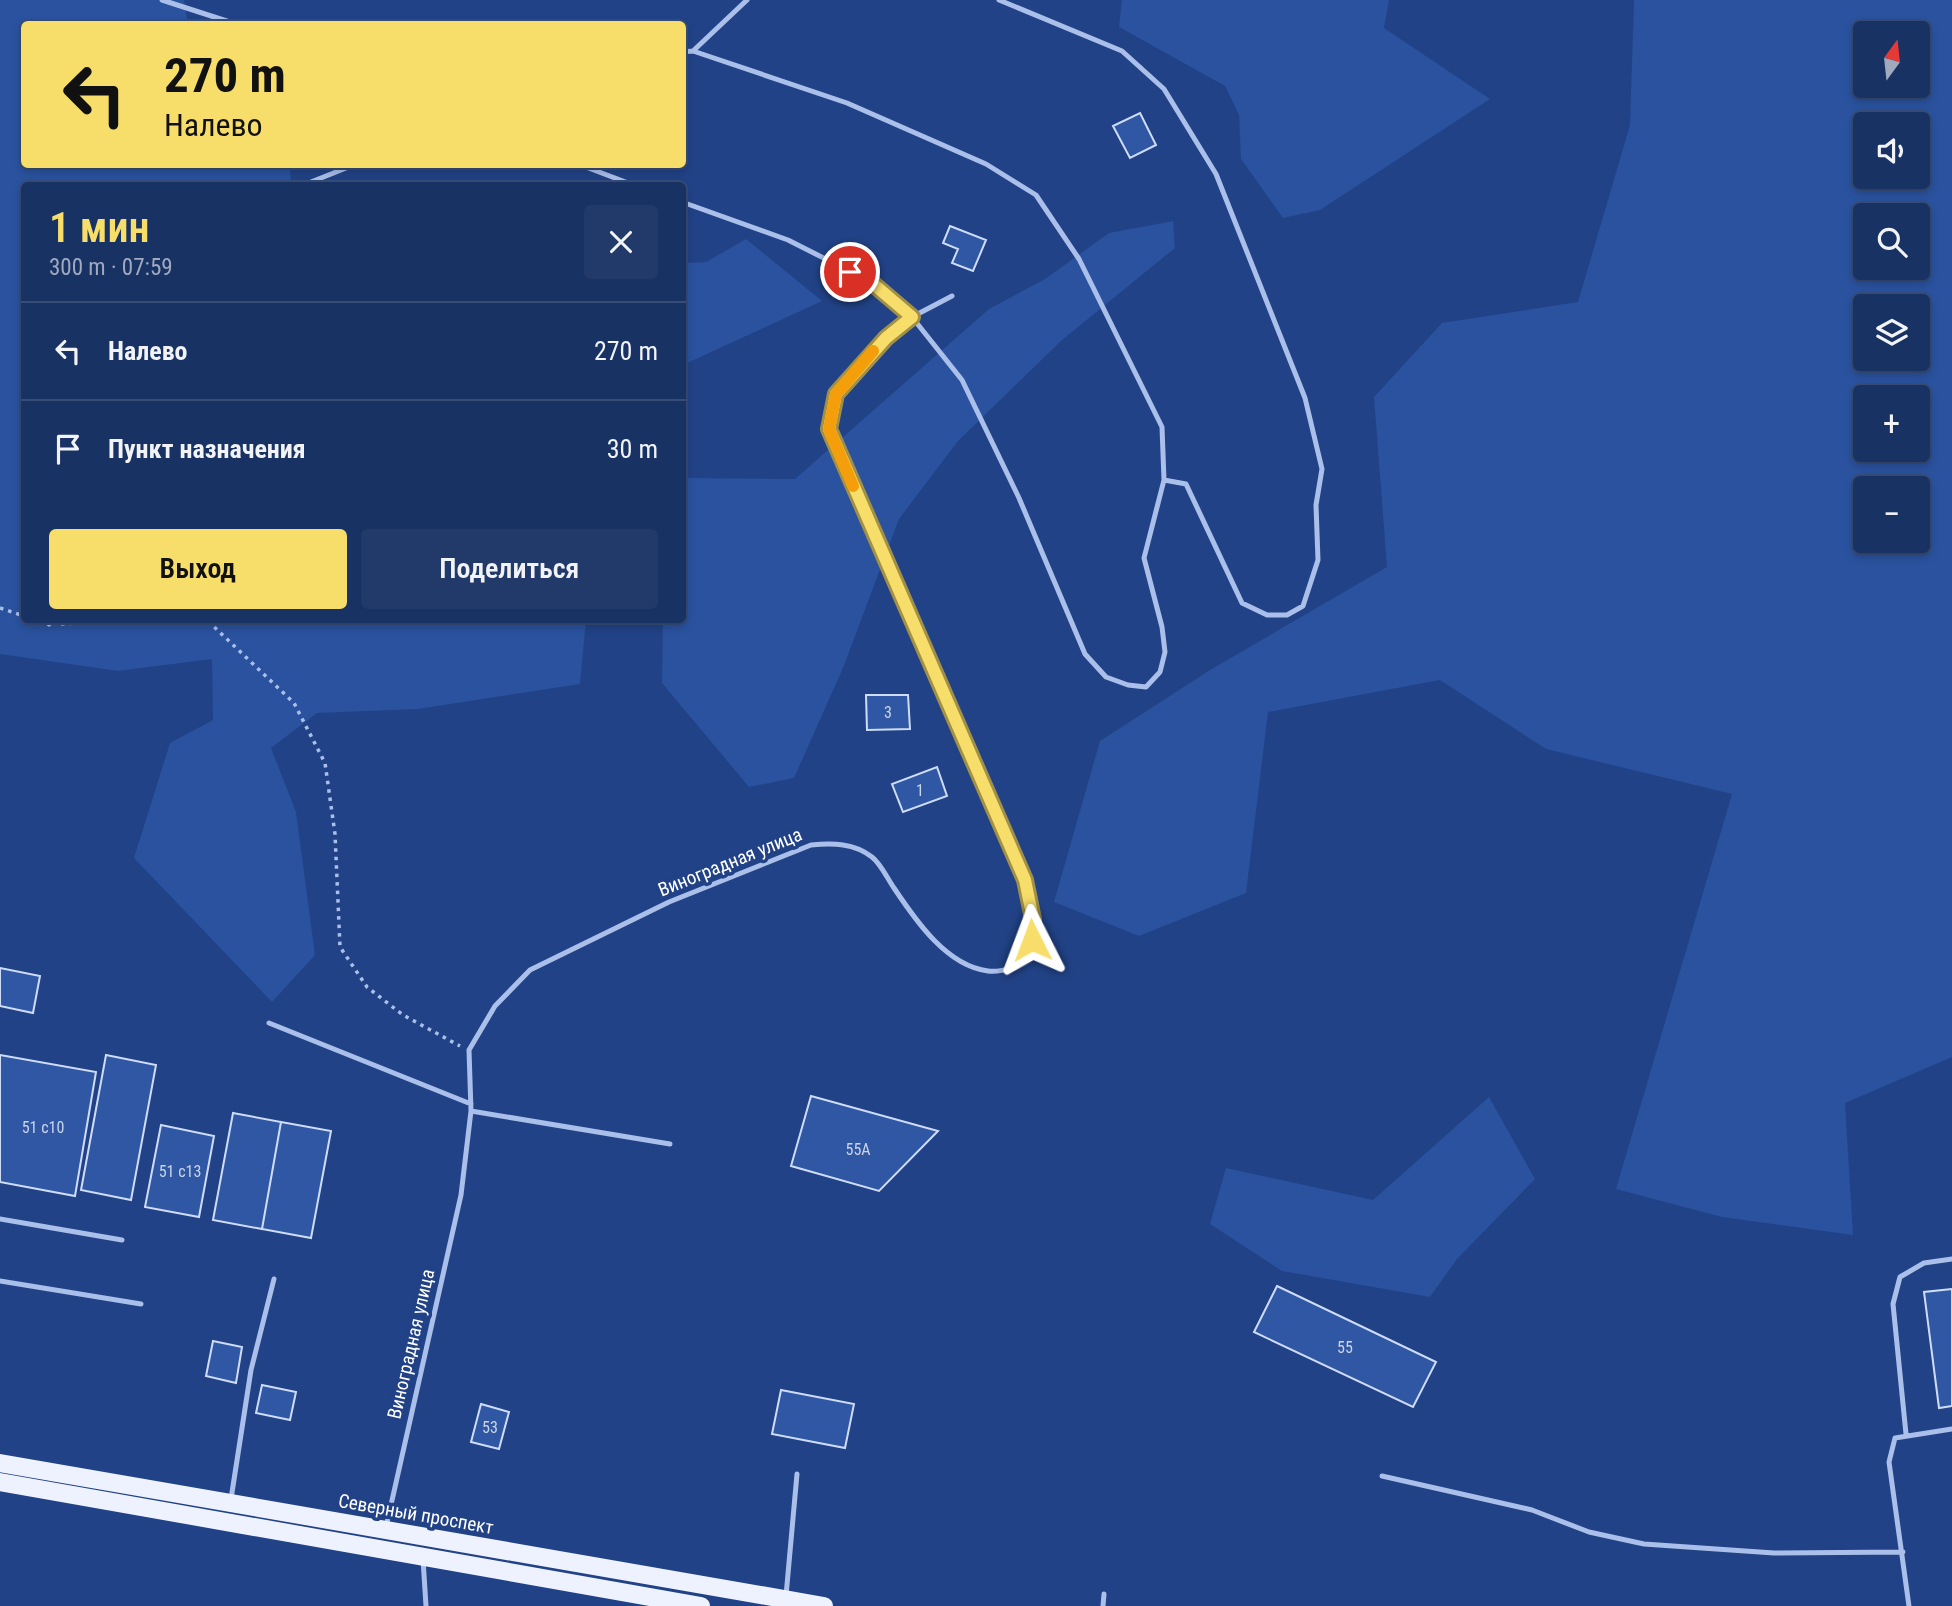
<!DOCTYPE html>
<html lang="ru">
<head>
<meta charset="utf-8">
<style>
  :root { --surface:#193264; --page:#223a6a; --text:#f1f3f6; --muted:#9faabf; --line:#374d78; --accent:#f7de6b }
  body { margin:0; font-family:"Roboto Condensed",sans-serif; background:var(--page); color:var(--text); height:100vh; display:flex; flex-direction:column; font-size:26px; white-space:nowrap }
  * { box-sizing:border-box; margin:0 }
  p { font-size:23px; color:var(--muted) }
  .icon { flex:none; width:38px; height:38px; fill:none; stroke:currentColor; stroke-width:2; stroke-linecap:round; stroke-linejoin:round }
  .map { position:relative; flex:1; overflow:hidden }
  .panel { position:absolute; left:21px; top:182px; width:665px; height:441px; display:flex; flex-direction:column; background:var(--surface); border-radius:7px; box-shadow:0 4px 10px #0003,0 0 0 2px var(--line) }
  .panel>* { flex:none }
  .hud { position:absolute; left:21px; top:21px; width:665px; height:147px; border-radius:7px; box-shadow:0 4px 10px #0003,0 0 0 2px var(--line); background:#f7de6b; color:#111; overflow:hidden }
  .needle { width:46px; rotate:15deg }
  .controls { position:absolute; left:1853px; top:21px; display:grid; gap:14px }
  .controls a { display:grid; place-items:center; width:77px; height:77px; border-radius:7px; background:var(--surface); box-shadow:0 4px 10px #0003,0 0 0 2px var(--line); font-size:35px }
  .pin { position:absolute; display:grid; place-items:center; width:60px; height:60px; color:#fff; margin:-30px; border:4px solid #fff; border-radius:50%; box-shadow:0 2px 7px #0007 }
  .me { position:absolute; width:77px; margin:-38px; rotate:357deg; stroke-linejoin:round; filter:drop-shadow(0 0 5px #0008) }
  .turn { display:flex; align-items:center; gap:24px; height:147px; padding:0 28px; font-size:32px }
  .turn .icon { width:91px; height:91px; stroke-width:2.5 }
  .turn b { display:block; font-size:49px; line-height:60px }
  .round { display:grid; place-items:center; flex:none; width:74px; height:74px; border-radius:7px; background:var(--page) }
  .overview { display:flex; align-items:center; justify-content:space-between; height:119px; padding:0 28px }
  h1 { font-size:42px; font-weight:600; line-height:52px; color:var(--accent) }
  .action { display:flex; gap:14px; margin-top:auto; padding:14px 28px }
  .action a { flex:1; height:80px; border-radius:7px; background:var(--accent); color:#111; font-size:28px; font-weight:600; line-height:80px; text-align:center }
  .action a+a { background:var(--page); color:var(--text) }
  ul { padding:0; list-style:none }
  li { display:flex; align-items:center; gap:21px; height:98px; padding:0 28px; border-top:2px solid var(--line) }
  li div { flex:1 }
  li b { display:block; font-size:26px }
  li em { font-style:normal }
  .map>svg:first-child { display:block }
  .green { fill:#2a529e; fill-rule:evenodd }
  .building { fill:#3057a3; stroke:#cedcf7; stroke-width:2 }
  .lines { fill:none; stroke-linecap:round; stroke-linejoin:round }
  .path { stroke:#aac0ea; stroke-width:3.5; stroke-dasharray:3.5 5; stroke-linecap:butt }
  .lane { stroke:#aac0ea; stroke-width:5 }
  .primary { stroke:#eef2fe; stroke-width:18 }
  .route-casing { stroke:#a19046; stroke-width:18 }
  .route { stroke:#f7de6b; stroke-width:12 }
  .slow { stroke:#f59e0b; stroke-width:12 }
  .labels { text-anchor:middle; dominant-baseline:central; stroke-width:7; stroke-linejoin:round; paint-order:stroke }
  .number-label { font-size:16px; fill:#cbd5e8 }
  .street-label { font-size:19px; fill:#fff; stroke:#214286 }
</style>
</head>
<body>
<div class="map">
<svg width="1952" height="1606" viewBox="0 0 1952 1606">
  <rect width="100%" height="100%" fill="#214286"/>
  <path class="green" d="M0,0H184L188,24H24V164L290,165L291,185L24,186V620H586L580,684L418,709L317,713L271,748L296,812L315,955L272,1002L134,858L170,743L213,720L212,659L118,671L0,654Z
    M1122,0H1389L1384,28L1490,99L1320,210L1283,218L1241,159L1239,115L1225,86L1119,27Z
    M1634,0H1952V1057L1845,1103L1853,1235L1722,1217L1616,1189L1732,794L1546,749L1440,680L1268,712L1246,893L1139,936L1054,902L1100,741L1210,670L1387,567L1374,397L1442,323L1578,302L1630,125ZM1918,33V86H1866V33ZM1918,124V177H1866V124ZM1918,215V268H1866V215ZM1918,306V359H1866V306ZM1866,397H1918V450H1866ZM1866,488H1918V541H1866Z
    M1173,221L1175,248L1062,340L958,441L899,519L843,668L794,778L749,787L662,683L663,620H682L683,478L795,479L989,309L1045,279L1109,233Z
    M746,239L822,301L683,365V263L706,262Z
    M1489,1097L1535,1179L1457,1259L1430,1297L1282,1271L1210,1224L1226,1168L1373,1200Z"/>
  <path class="building" d="M1140,113L1156,145L1130,158L1113,126Z
    M950,226L986,240L973,271L952,263L958,249L943,243Z
    M866,695H908L910,729L867,730Z
    M937,767L947,796L903,812L892,784Z
    M0,968L40,976L33,1013L0,1006Z
    M0,1055L96,1072L75,1196L0,1182Z
    M106,1055L156,1065L131,1200L81,1190Z
    M811,1096L938,1131L879,1191L791,1166Z
    M233,1113L281,1122L262,1229L213,1220Z
    M281,1122L331,1131L311,1238L262,1229Z
    M161,1125L214,1136L199,1217L145,1207Z
    M1277,1286L1436,1362L1413,1407L1254,1332Z
    M1952,1289V1406L1939,1408L1924,1292Z
    M213,1341L242,1347L236,1383L206,1376Z
    M262,1385L296,1392L290,1420L256,1413Z
    M781,1390L854,1404L845,1448L772,1434Z
    M481,1404L509,1412L499,1449L471,1442Z"/>
  <g class="lines">
    <path class="path" d="M0,608L24,616
      M191,620L209,622L294,703L325,763L335,834L340,947L367,987L403,1015L460,1046
      M61,624L126,620"/>
    <path class="lane" d="M162,0L236,24
      M999,0L1122,51L1164,89L1216,174L1305,398L1322,469L1316,505L1318,560L1303,606L1287,615H1267L1242,603L1186,484L1164,480
      M693,51L747,0
      M682,52L693,51L847,103L986,164L1036,195L1079,259L1162,427L1164,480L1144,558L1162,627L1165,652L1160,672L1146,687L1128,685L1106,677L1085,654L1019,498L962,380L912,317L952,296
      M578,164L636,186
      M301,186L356,164
      M49,624L52,620
      M269,1023L471,1104
      M471,1111L670,1144
      M0,1219L122,1240
      M0,1281L141,1304
      M1906,1434L1893,1304L1900,1277L1924,1263L1952,1259
      M1382,1476L1532,1510L1589,1532L1644,1544L1774,1553L1903,1552
      M231,1499L251,1370L274,1279
      M386,1527L461,1195L471,1111L469,1050L495,1006L530,970L669,902L811,845C833,843 854,843 872,857C881,864 887,878 894,888C916,921 947,966 988,971C996,972 1008,970 1014,966C1042,944 1031,909 1025,880L829,429L836,394L886,338L912,317L871,282L788,240L682,202
      M423,1559L426,1606
      M786,1596L797,1474
      M1103,1606L1104,1594
      M1909,1606L1889,1462L1895,1438L1952,1429"/>
    <path class="primary" d="M0,1463L824,1606
      M0,1482L701,1606"/>
  </g>
  <g class="lines">
    <g class="route-casing">
      <path id="route" d="M850,272L871,282L912,317L886,338L836,394L829,429L1025,880L1033,919L1032,940"/>
    </g>
    <use href="#route" class="route"/>
    <path class="slow" d="M853,486L829,429L836,394L873,351"/>
  </g>
  <g class="labels">
    <g class="number-label">
      <text x="888" y="712">3</text>
      <text x="920" y="790">1</text>
      <text x="43" y="1127">51 с10</text>
      <text x="858" y="1149">55А</text>
      <text x="180" y="1171">51 с13</text>
      <text x="1345" y="1347">55</text>
      <text x="490" y="1427">53</text>
    </g>
    <g class="street-label">
      <text transform="translate(730 862) rotate(-22)">Виноградная улица</text>
      <text transform="translate(411 1344) rotate(-77)">Виноградная улица</text>
      <text transform="translate(416 1514) rotate(10)">Северный проспект</text>
    </g>
  </g>
</svg>
<div class="controls">
<a><svg class="needle" viewBox="-14 -14 28 28"><path d="M0-13l5 13h-10z" fill="#e53935"/><path d="M0 13l5-13h-10z" fill="#9faabf"/></svg></a>
<a><svg class="icon" aria-label="sound" viewBox="0 0 24 24"><path d="M4 9h4l5-4v14l-5-4H4zM17 9q2 3 0 6"/></svg></a>
<a><svg class="icon" aria-label="search" viewBox="0 0 24 24"><circle cx="10" cy="10" r="6"/><path d="M15 15l6 6"/></svg></a>
<a><svg class="icon" aria-label="layers" viewBox="0 0 24 24"><path d="M12 4l9 5-9 5-9-5zM3 14l9 5 9-5"/></svg></a>
<a>+</a>
<a>−</a>
</div>
<div class="pin" style="left:850px;top:272px;background:#d93025"><svg class="icon" aria-label="arrive" viewBox="0 0 24 24"><path d="M6 21V4h12l-3 4 3 4H6"/></svg></div>
<svg class="me" style="left:1032px;top:940px" viewBox="-20 -20 40 40"><path d="M0-17L14 15 0 8-14 15z" fill="#f7de6b" stroke="#fff" stroke-width="4"/></svg>
<div class="hud">
<div class="turn"><svg class="icon" aria-label="left" viewBox="0 0 24 24"><path d="M17 20v-9H6M10 6l-5 5 5 5"/></svg><div><b>270 m</b>Налево</div></div>
</div>
<section class="panel">
<div class="overview"><div><h1>1 мин</h1><p>300 m · 07:59</p></div><a class="round"><svg class="icon" aria-label="close" viewBox="0 0 24 24"><path d="M6 6l12 12M18 6L6 18"/></svg></a></div>
<ul>
<li><svg class="icon" aria-label="left" viewBox="0 0 24 24"><path d="M17 20v-9H6M10 6l-5 5 5 5"/></svg><div><b>Налево</b></div><em>270 m</em></li>
<li><svg class="icon" aria-label="arrive" viewBox="0 0 24 24"><path d="M6 21V4h12l-3 4 3 4H6"/></svg><div><b>Пункт назначения</b></div><em>30 m</em></li>
</ul>
<div class="action"><a>Выход</a><a>Поделиться</a></div>
</section>
</div>
</body>
</html>
